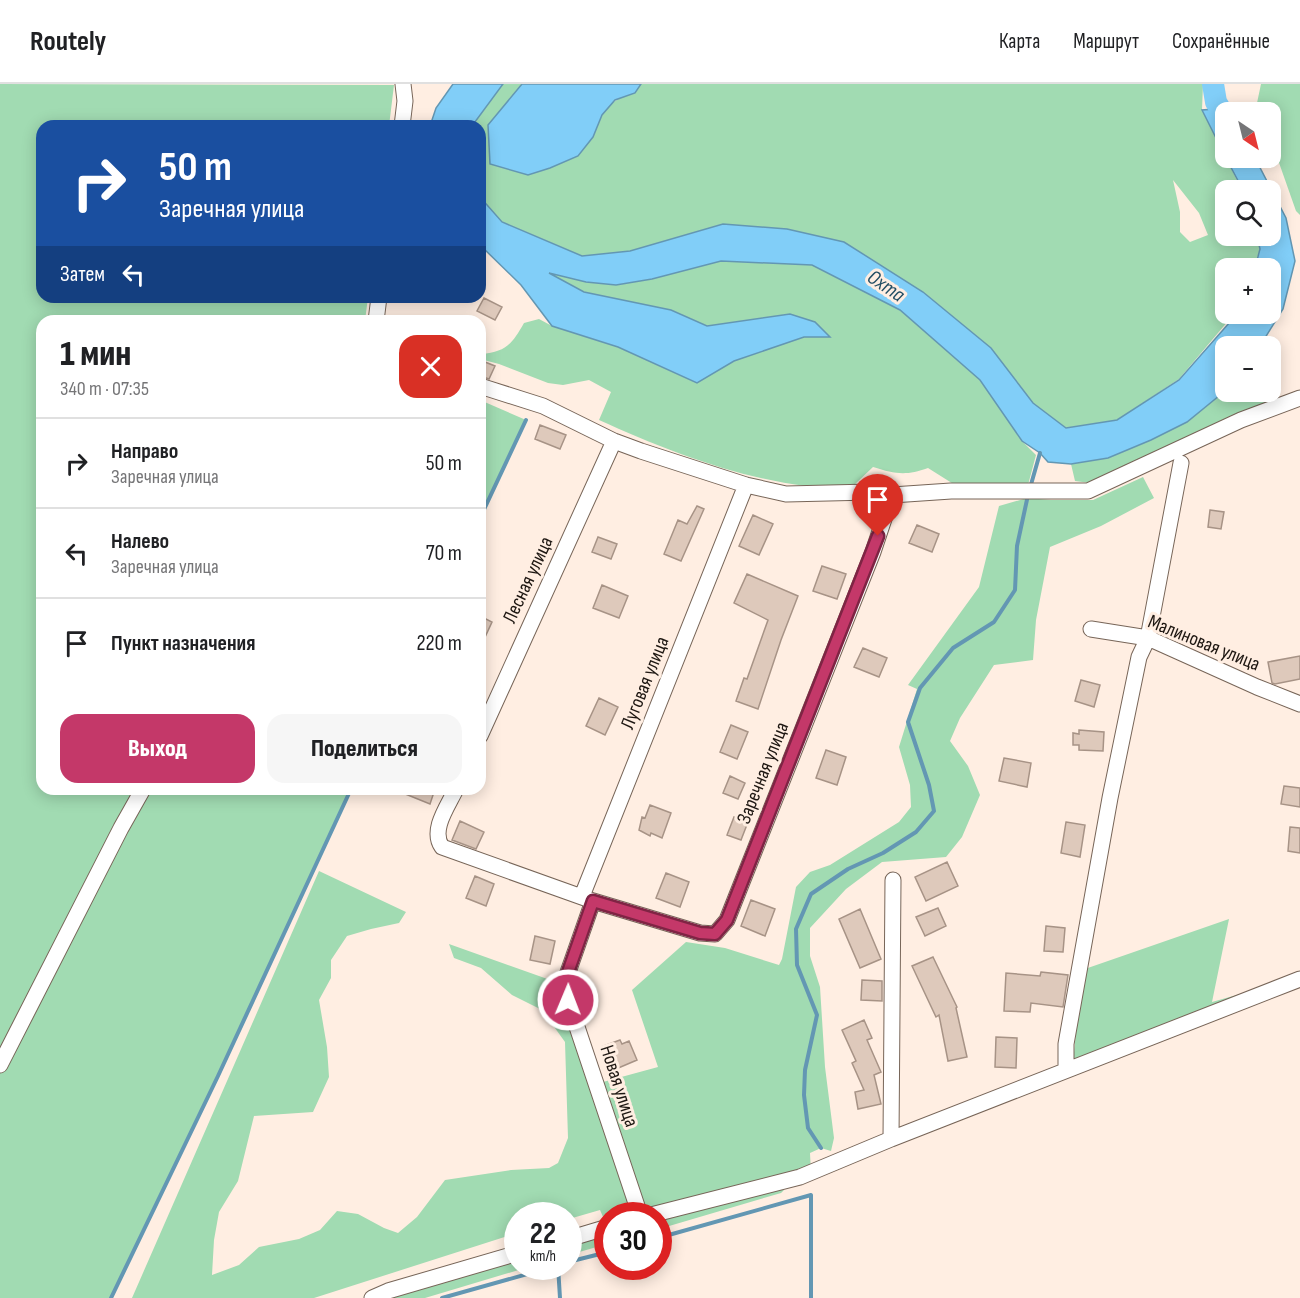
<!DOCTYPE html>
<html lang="ru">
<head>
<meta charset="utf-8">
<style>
  :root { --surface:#fff; --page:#f6f6f6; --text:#202124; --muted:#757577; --line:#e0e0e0; --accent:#c43869 }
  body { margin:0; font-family:"Sofia Sans Condensed",sans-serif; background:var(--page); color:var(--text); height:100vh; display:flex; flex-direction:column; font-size:22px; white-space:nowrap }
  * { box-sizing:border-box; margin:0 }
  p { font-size:20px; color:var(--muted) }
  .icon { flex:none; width:33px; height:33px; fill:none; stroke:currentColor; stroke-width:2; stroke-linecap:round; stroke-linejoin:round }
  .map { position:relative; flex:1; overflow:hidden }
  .sheet { position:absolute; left:36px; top:231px; width:450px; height:480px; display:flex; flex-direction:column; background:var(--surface); border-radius:18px; box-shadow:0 3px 15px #0003 }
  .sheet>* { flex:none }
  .banner { position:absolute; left:36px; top:36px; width:450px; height:183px; border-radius:18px; box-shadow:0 3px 15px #0003; background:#1a4fa0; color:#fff; overflow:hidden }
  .needle { width:39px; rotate:145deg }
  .tools { position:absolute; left:1215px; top:18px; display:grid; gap:12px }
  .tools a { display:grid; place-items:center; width:66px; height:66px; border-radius:12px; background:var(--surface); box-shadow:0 3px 15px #0003; font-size:30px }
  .speed { position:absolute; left:504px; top:1118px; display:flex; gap:12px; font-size:30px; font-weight:700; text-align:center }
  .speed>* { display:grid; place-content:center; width:78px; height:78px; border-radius:50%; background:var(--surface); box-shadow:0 3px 15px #0003; line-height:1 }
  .speed small { font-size:15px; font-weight:400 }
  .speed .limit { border:9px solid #d22; background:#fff; color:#111 }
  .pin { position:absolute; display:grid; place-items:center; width:51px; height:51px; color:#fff; margin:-62px -26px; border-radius:50% 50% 50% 0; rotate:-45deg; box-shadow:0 0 6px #0007 }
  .pin .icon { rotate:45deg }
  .me { position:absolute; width:66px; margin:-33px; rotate:1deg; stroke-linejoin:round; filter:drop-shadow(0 0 4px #0008) }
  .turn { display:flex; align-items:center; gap:21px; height:126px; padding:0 24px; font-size:27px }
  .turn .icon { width:78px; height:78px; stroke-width:2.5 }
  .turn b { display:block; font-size:42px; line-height:51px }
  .then { display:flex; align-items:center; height:57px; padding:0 24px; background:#0003; gap:12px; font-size:22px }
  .round { display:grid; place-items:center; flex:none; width:63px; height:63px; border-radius:18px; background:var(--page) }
  .summary { display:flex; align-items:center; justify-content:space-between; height:102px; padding:0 24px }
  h1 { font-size:36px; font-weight:800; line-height:45px }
  .action { display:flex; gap:12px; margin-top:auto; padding:12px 24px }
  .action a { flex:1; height:69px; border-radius:18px; background:var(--accent); color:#fff; font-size:24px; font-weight:800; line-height:69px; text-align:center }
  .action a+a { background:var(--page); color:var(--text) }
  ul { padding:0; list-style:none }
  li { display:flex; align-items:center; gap:18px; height:90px; padding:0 24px; border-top:2px solid var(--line) }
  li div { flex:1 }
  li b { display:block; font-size:22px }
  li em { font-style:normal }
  header { display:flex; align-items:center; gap:36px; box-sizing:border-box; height:84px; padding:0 30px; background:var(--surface); border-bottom:2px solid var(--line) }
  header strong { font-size:28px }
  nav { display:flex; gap:33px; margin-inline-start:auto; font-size:21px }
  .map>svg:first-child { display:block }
  .green { fill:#a1dbb2; fill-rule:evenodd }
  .water { fill:#81cef8; stroke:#6397b3; stroke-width:1.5 }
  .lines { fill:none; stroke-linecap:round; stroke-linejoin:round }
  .stream { stroke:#6397b3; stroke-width:4 }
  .river { stroke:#81cef8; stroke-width:22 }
  .building { fill:#dec9bb; stroke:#a79386; stroke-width:1.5 }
  .minor-casing { stroke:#776558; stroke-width:17 }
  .minor { stroke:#fff; stroke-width:15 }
  .route-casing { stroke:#7f2444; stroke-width:15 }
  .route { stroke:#c43869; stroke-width:10 }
  .labels { text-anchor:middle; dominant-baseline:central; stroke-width:6; stroke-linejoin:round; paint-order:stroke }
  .street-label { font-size:20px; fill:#1e1712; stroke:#ffeee2 }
  .water-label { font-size:21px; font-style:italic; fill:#234e64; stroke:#ffeee2 }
</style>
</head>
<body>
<header>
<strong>Routely</strong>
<nav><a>Карта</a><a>Маршрут</a><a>Сохранённые</a></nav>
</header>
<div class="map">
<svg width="1300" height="1214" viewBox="0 0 1300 1214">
  <rect width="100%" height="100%" fill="#ffeee2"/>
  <path class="green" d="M0,0L394,1L389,42H42V213H368L365,237H42V705H351L218,992L111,1214H0Z
    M503,0H522L488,41L593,53C598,40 603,23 617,16C629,9 633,12 641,0H1203L1202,26L1242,106H1226V152H1257L1260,165L1254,184H1226V230H1234L1179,295L1117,336L1066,344L1033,319L991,264L923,208L723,140L630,167L582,172L502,138L480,113V42H472ZM1173,96L1199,129L1208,151L1190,158L1180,148V128Z
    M1261,0H1300V131L1296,127L1271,56L1270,28H1260L1257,19Z
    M721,177L812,181L900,226L980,296L1022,357L1036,371L1028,401H955L928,384C906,392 895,390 873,383L853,402C838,402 821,404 806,402C737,394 663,365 599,336L611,308L589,296L563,301L548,299L499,280L480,275L481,270C506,268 512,260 524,239L539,235L552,242L618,263L697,299L734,277L804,252L829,253L790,230L707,242L671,226L584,208L545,188L586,198L616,201L652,195Z
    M1225,307L1270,308L1271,319L1090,399L1075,397L1071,380L1108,374L1151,356L1187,338Z
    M480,316L526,336L480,434Z
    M1143,393L1154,414L1101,442L1050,463L1036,536L1033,576L994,581L960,634L950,657L968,682L980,711L962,753L946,773L882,778L846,805L810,844V872L820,903L825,983L834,1054L831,1067L821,1064L810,1069L811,1089L795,1086L649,1131H608L607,1142L600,1126L569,1135L568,1131H518L517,1149L314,1214H132L319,787L406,828L399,839L371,845L347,852L331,876V894L319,916L327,963L329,993L313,1028L254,1032L238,1097L219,1128L214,1156L212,1191L239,1181L259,1163L299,1155L320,1146L337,1127L358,1130L384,1144L398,1149L417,1133L445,1096L511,1086L549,1084L558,1079L568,1054L565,958L542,926L512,911L481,884L454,874L449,860L570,903L603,998L658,983L632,906L686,858L725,864L779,881L782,875L796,803L810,788L830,781L899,738L911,723L910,701L899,663L917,605L908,601L979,503L999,422L1027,414L1051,416H1093Z
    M1229,835L1212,918L1300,893V903L873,1068L1073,979L1082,886Z
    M781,1103L784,1106L781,1109L659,1145V1135Z
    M607,1150V1160L569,1171V1161Z
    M517,1175L518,1182H532L425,1214H386Z"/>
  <path class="water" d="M453,0H503L472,42H430L436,24Z
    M522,0H641L635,9L615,16L602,31L593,53L578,72L550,84L528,91L490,80L488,41Z
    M1230,24L1232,28H1226L1225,72L1202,26Z
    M1226,74H1255L1286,134L1295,177L1283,225L1260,262H1226L1225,307L1187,338L1151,356L1108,374L1071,380L1048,378L1040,369L1022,357L980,296L900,226L812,181L721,177L652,195L616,201L586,198L549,189L584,208L671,226L707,242L790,230L815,238L830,253H804L734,277L697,299L618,263L552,242L521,201L480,161V113L502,138L582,172L630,167L723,140L787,145L844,158L923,208L991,264L1033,319L1066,344L1117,336L1179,296L1237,230H1270V184H1255L1260,165L1257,152H1270V106H1243Z"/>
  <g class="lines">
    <path class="stream" d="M1030,404L1040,369
      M480,434L526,336
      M821,1064L808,1044L804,1011L805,986L817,931L797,881L796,845L811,810L848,785L883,769L916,748L934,727L929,701L908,638L920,604L953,564L994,538L1015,506L1017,462L1028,411
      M658,1154L811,1111V1214
      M568,1178L608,1168
      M558,1182L560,1214
      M111,1214L218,992L351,705
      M442,1214L556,1182"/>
    <path class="river" d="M1213,0L1216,18L1226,35"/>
  </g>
  <path class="building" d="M484,214L502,223L495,236L477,227Z
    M480,276L495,282L489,295L480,292Z
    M540,341L566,351L560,365L535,355Z
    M697,422L704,425L681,477L664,470L678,436L687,440Z
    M1210,426L1224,428L1221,445L1208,443Z
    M753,431L773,440L759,471L739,462Z
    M917,441L939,450L932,468L909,459Z
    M598,453L617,460L611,475L592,468Z
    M822,482L846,490L837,515L813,507Z
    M747,490L798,512L781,556L758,625L736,617L744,594L747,595L768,536L734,519Z
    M602,501L628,512L619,534L593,524Z
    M480,532L492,538L480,564Z
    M863,564L887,574L879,593L854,583Z
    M1300,572V595L1275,600L1272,599L1268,578Z
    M1081,596L1100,601L1094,623L1075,617Z
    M599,614L618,623L605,651L586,642Z
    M731,641L748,648L737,675L720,668Z
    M1079,646L1104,648L1103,667L1079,666V661H1073V649L1079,650Z
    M826,666L846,673L837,701L816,694Z
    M1004,674L1031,679L1027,703L999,697Z
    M730,692L745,699L738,715L723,709Z
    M1284,702L1300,704V723L1281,720Z
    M393,705H435L430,720Z
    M650,721L671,729L662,754L651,749L650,752L639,746L642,733L645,734Z
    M734,733L748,738L741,756L727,751Z
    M460,737L484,748L476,765L452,756Z
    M1066,738L1085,741L1080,773L1061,769Z
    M1290,743L1300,744V769L1288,767Z
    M947,778L958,802L926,817L915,793Z
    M666,789L689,798L680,823L656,814Z
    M475,792L494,800L486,822L466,814Z
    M751,816L775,825L765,852L741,842Z
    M938,824L946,842L925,852L916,833Z
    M860,825L881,875L860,884L839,835Z
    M1046,842L1065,844L1063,868L1044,867Z
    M535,852L555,857L550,880L530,876Z
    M933,873L957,923L956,924L967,973L948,977L939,931L936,933L912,882Z
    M1041,888L1068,891L1063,923L1031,919L1030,928L1004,927L1006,889L1040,892Z
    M862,896L882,897V917L861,916Z
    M864,936L872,954L867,956L881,988L874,991L881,1020L858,1025L855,1008L864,1006L852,979L856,977L842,946Z
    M996,953L1017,954L1016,984L995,983Z
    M620,956L622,960L629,957L637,976L616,985L613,977L607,979L601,963Z"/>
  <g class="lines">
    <g class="minor-casing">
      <path id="minor" d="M402,42L405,17L403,0
        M376,237L379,213
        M480,302L543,322L614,357L641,367L746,401L786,410L871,408L892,411L951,407H1088L1241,336L1300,314
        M1091,545L1148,554L1257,603L1300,620
        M480,652L614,357
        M456,705C448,722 430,746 442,763L593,817L700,849L715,850L727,836L873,468L892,411
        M582,812L746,401
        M593,817L566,894L568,916L640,1131
        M0,981L121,744L143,705
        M1066,986V960L1110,714L1139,573L1148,554L1181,379
        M891,1055L893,796
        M651,1131L800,1093L891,1055L1300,895
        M568,1155L608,1143
        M372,1214L388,1207L518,1169"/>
    </g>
    <use href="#minor" class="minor"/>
  </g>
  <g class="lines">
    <g class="route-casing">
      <path id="route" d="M568,916L566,894L593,817L700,849L715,850L727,836L878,452"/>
    </g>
    <use href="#route" class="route"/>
  </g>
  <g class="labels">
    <g class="street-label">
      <text transform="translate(528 496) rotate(-65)">Лесная улица</text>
      <text transform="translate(1204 559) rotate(22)">Малиновая улица</text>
      <text transform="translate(645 599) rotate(-68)">Луговая улица</text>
      <text transform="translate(763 689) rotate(-68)">Заречная улица</text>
      <text transform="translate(619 1002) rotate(72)">Новая улица</text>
    </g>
    <g class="water-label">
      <text transform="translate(886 202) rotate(34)">Охта</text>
    </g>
  </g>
</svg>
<div class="tools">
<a><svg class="needle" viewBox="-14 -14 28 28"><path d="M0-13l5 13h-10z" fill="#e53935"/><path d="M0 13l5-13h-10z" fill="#757577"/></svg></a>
<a><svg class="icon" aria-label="search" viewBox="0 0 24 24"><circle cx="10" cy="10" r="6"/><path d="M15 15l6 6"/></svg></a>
<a>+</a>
<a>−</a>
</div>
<div class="speed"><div>22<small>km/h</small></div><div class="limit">30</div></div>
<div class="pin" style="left:878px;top:452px;background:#d93025"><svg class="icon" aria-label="arrive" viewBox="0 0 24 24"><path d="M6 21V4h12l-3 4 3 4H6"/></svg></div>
<svg class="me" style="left:568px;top:916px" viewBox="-20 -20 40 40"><circle r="17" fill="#c43869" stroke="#fff" stroke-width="3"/><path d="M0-11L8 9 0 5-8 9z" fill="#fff"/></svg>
<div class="banner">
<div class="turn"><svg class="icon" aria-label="right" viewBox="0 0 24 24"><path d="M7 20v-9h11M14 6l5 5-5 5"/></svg><div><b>50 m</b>Заречная улица</div></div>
<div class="then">Затем<svg class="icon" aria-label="left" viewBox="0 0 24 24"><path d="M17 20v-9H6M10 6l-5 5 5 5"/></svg></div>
</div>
<section class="sheet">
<div class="summary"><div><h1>1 мин</h1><p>340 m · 07:35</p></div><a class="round" style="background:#d93025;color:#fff"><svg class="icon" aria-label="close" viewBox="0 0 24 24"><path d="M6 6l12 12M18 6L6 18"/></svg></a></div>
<ul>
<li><svg class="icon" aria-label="right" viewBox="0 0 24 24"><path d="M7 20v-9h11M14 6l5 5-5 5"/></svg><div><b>Направо</b><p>Заречная улица</p></div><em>50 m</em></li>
<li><svg class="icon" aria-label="left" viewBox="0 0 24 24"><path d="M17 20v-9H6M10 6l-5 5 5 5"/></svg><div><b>Налево</b><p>Заречная улица</p></div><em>70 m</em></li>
<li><svg class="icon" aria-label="arrive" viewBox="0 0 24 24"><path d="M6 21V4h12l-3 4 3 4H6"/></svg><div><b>Пункт назначения</b></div><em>220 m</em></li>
</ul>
<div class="action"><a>Выход</a><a>Поделиться</a></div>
</section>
</div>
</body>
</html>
